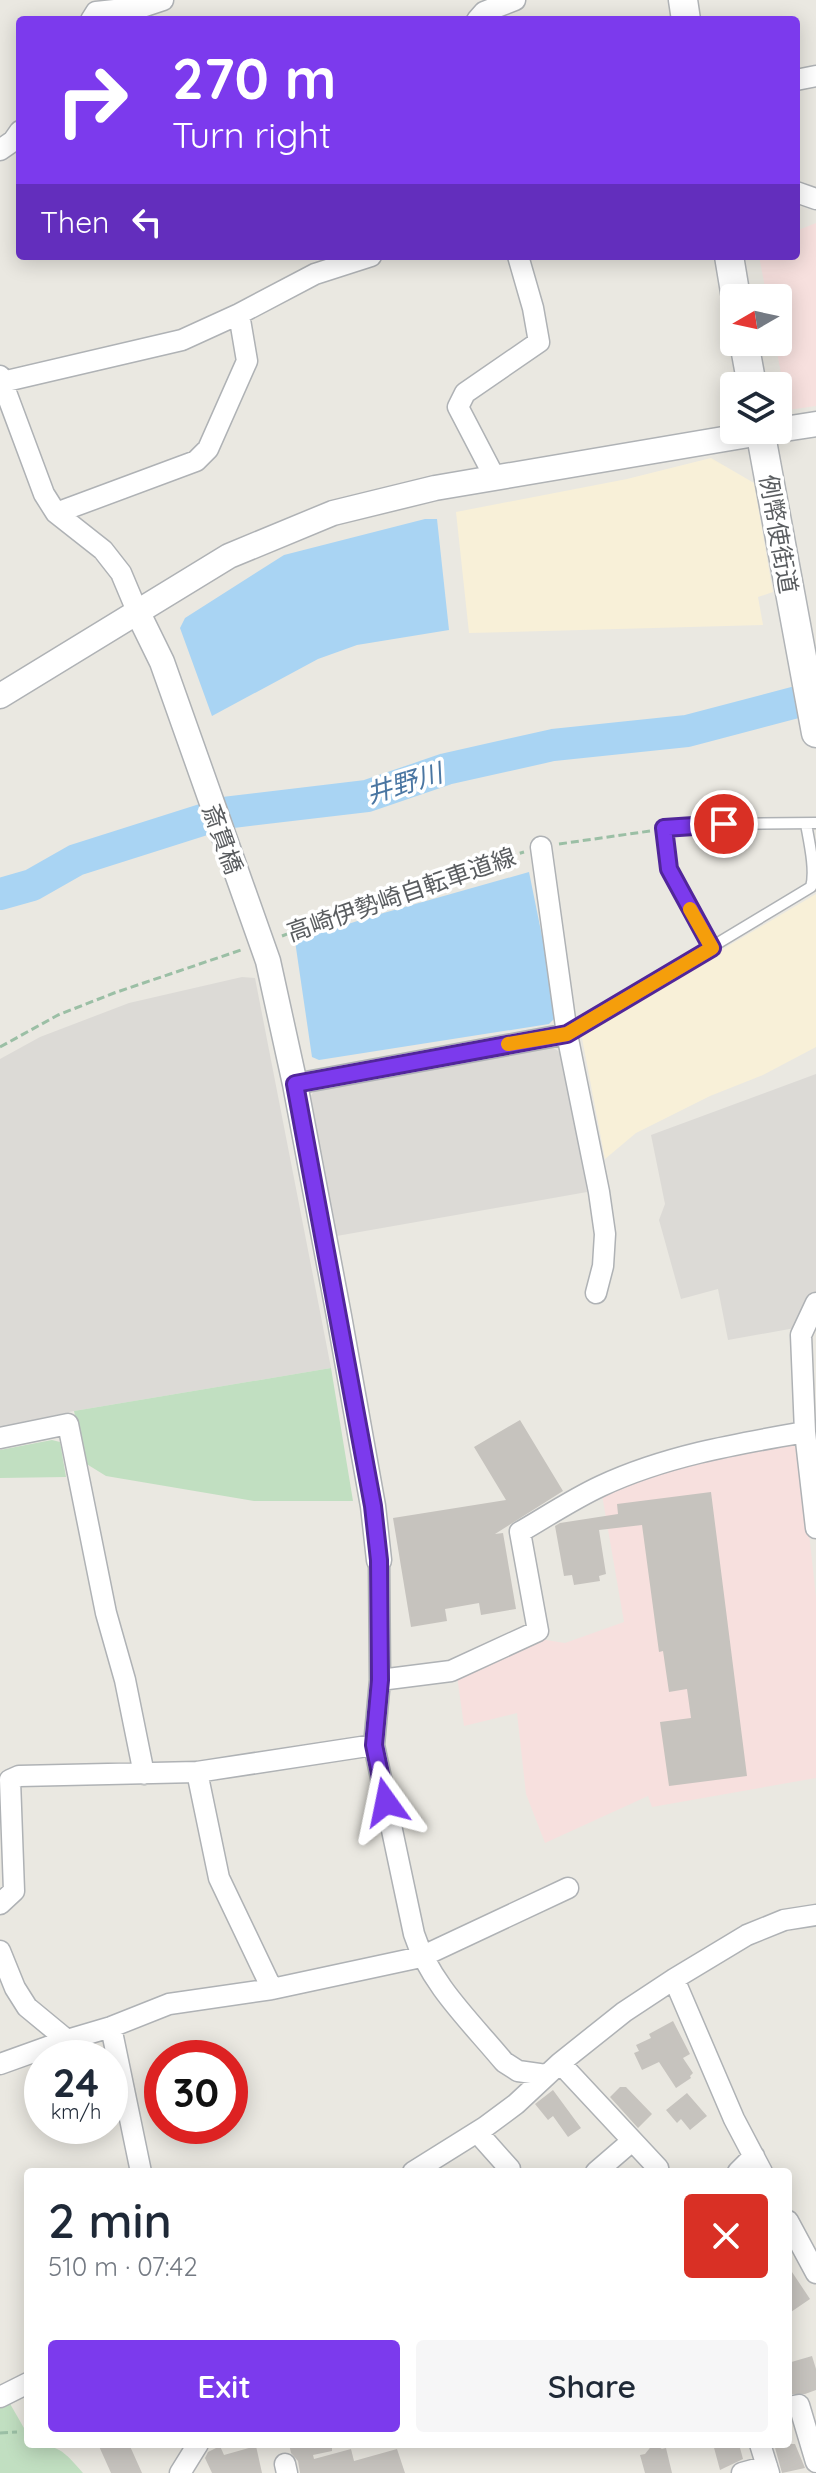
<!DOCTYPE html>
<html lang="en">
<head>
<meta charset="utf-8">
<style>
  :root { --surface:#fff; --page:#f6f6f7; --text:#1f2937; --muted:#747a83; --accent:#7c3aed }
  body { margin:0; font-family:Quicksand,"Noto Sans JP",sans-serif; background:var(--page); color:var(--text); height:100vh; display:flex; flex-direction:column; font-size:30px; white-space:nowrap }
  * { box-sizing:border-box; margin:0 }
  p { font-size:26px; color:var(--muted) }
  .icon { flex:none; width:44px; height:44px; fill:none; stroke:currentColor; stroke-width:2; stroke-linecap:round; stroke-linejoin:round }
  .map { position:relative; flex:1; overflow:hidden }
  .panel { position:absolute; left:24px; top:2168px; width:768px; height:280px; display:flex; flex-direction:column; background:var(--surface); border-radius:8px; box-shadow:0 4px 20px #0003 }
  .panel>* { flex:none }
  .banner { position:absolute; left:16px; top:16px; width:784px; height:244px; border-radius:8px; box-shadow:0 4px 20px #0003; background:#7c3aed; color:#fff; overflow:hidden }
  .needle { width:52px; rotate:261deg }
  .tools { position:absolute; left:720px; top:284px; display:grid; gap:16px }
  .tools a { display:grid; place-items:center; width:72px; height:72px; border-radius:8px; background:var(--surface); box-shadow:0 4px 20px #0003; font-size:40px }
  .speed { position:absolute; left:24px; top:2040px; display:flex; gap:16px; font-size:40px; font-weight:700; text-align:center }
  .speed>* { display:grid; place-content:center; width:104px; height:104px; border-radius:50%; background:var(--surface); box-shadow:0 4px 20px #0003; line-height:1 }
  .speed small { font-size:20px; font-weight:400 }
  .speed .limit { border:12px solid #d22; background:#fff; color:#111 }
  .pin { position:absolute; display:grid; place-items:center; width:68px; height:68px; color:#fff; margin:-34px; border:4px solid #fff; border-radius:50%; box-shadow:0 2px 8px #0007 }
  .me { position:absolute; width:88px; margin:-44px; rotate:348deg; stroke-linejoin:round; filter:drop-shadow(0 0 6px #0008) }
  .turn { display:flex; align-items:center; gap:28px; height:168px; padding:0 24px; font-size:36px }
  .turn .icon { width:104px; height:104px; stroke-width:2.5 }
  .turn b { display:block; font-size:56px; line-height:68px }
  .then { display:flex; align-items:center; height:76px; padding:0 24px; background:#0003; gap:16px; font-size:30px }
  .round { display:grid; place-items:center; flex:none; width:84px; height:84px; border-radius:8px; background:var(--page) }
  .headline { display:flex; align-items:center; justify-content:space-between; height:136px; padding:0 24px }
  h1 { font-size:48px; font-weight:600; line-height:60px }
  .button { display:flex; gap:16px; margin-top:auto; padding:16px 24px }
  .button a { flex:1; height:92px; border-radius:8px; background:var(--accent); color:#fff; font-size:32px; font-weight:600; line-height:92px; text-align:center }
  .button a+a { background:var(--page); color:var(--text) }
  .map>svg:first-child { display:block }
  .commercial { fill:#f8f0d8 }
  .industrial { fill:#dcdad6 }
  .medical { fill:#f7e0de }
  .green { fill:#c1dfc1 }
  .water { fill:#a9d4f3 }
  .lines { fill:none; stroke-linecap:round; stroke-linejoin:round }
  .river { stroke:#a9d4f3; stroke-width:32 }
  .building { fill:#c6c3be }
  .service-casing { stroke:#afb2b5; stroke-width:13 }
  .minor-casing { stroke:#afb2b5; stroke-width:23 }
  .tertiary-casing { stroke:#afb2b5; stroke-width:27 }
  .secondary-casing { stroke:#b1b4b7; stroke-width:31 }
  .path { stroke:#9bbfa5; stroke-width:3; stroke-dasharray:8 4; stroke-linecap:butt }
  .service { stroke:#fff; stroke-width:10 }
  .minor { stroke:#fff; stroke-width:20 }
  .tertiary { stroke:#fff; stroke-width:24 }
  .secondary { stroke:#fff; stroke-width:28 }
  .route-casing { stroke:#51269a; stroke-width:20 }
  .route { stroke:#7c3aed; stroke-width:14 }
  .slow { stroke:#f59e0b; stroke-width:14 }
  .labels { text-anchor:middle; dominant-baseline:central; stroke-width:7; stroke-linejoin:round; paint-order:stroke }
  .street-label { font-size:24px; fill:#5a5d60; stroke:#fff }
  .water-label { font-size:26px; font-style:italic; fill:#4a76a2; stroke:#fff }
</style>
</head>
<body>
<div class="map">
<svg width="816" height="2473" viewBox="0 0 816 2473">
  <rect width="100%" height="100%" fill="#eae8e1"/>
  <path class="commercial" d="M711,458L754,483L773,592L758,597L763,625L469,633L456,512L627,479Z
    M816,894V1047L763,1075L710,1096L636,1133L605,1159L581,1033Z"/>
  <path class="industrial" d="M242,977L255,978L331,1368L74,1411L0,1427V1059L40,1037L129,1003Z
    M552,1047L564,1055L587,1192L331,1237L305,1104L315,1090Z
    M816,1074V1293L795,1328L728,1340L718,1289L681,1299L659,1220L665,1204L651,1135Z"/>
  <path class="medical" d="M816,223V406L788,410L775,342H778V298H767L759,256H796V231Z
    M799,1442L816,1597V1778L652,1807L648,1796L545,1843L526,1794L517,1713L464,1726L457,1676L540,1639L565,1643L624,1622L601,1489L631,1476Z"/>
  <path class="green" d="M331,1368L353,1501H254L106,1476L85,1463L74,1411Z
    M52,1440L60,1442L66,1477L0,1478V1450Z
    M9,2402L28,2435V2444C58,2444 64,2451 83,2473H0V2407Z"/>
  <path class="water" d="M425,519H437L449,630L357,645L318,659L212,716L180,628L185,618L284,555Z
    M529,872L558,1015L549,1024L319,1060L312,1057L295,941L373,916Z"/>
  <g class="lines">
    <path class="river" d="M0,894L32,885L76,860L224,813L367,796L446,769L553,745L687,731L816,697"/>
  </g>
  <path class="building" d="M520,1420L563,1491L495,1534L503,1533L516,1609L481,1615L479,1603L445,1609L447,1621L411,1627L393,1518L506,1500L474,1447Z
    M711,1492L747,1776L669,1786L660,1722L691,1718L687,1689L669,1692L663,1651L659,1652L642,1525L599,1530L606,1574L599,1576L600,1581L574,1585L572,1575L564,1576L555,1526L560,1523L618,1514L617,1504Z
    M673,2021L690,2054L683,2058L693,2073L690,2076L691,2078L676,2088L659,2062L642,2070L634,2053L639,2051L636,2045L651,2038L649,2034Z
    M620,2087H626L652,2114L638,2128L610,2097Z
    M553,2090L581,2128L568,2137L553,2116L548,2120L535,2104Z
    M687,2093L707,2116L690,2130L681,2119L677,2123L666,2110Z
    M788,2266L810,2299L788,2314Z
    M812,2356L816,2369V2390L805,2394H788V2363Z
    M98,2444H129L142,2473H111Z
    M289,2444H332V2451L313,2455L314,2459L351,2449L354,2461L397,2449L405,2473H300L298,2461L291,2453Z
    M653,2444L662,2449L666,2448L672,2473H645L640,2455L645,2454Z
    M713,2444H739L743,2459L720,2470Z
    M774,2444H795L805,2468L782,2473Z
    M220,2446L224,2455L256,2446L262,2473H212L205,2458L208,2452Z"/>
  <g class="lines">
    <g class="service-casing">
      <path id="service" d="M712,948L669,869L664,828L724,824L816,823
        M567,1034L811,887C816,871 809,841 806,824"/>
    </g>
    <g class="minor-casing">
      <path id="minor" d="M91,20L96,12L142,7L163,0
        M477,20L484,12L515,0
        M796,80L816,76
        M0,150L13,141L20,131
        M796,192L816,199
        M0,376L44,494L56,513L103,550L121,573L137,611
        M2,382L182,340L239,314L315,274L371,256
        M495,478L458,407L465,393L539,342L533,308L518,256
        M56,513L196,461L208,449L247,361L239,314
        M541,847L567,1034L599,1192L605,1234L603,1266L596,1293
        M295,1084L567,1034
        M816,1303L801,1335L805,1432L816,1528
        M0,1438L68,1424L106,1613L125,1680L144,1774
        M379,1560L380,1680L374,1745L414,1934C430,1984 471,2022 504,2062L518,2071L546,2075
        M380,1680L451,1671L538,1631L520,1532C546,1517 573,1499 601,1486C665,1456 736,1444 805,1432
        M197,1772L219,1878L272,1989
        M0,1904L14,1891L10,1780L19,1776L197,1772L374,1745
        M0,1951L15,1988L27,2007L67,2040
        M674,1979L734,2119L762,2172
        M111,2027L141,2172
        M560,2063L658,2168L656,2172
        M0,2064L67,2040L111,2027L169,2004L272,1989L421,1957L568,1888
        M477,2132L510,2169
        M413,2172L485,2127L516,2104L560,2063L624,2012L674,1979L747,1935L784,1920L816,1915
        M596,2172L632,2141
        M738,2172L754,2156
        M788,2221L816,2273
        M0,2397L28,2383
        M788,2407L799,2405L816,2462
        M760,2444L769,2473
        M285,2464L287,2473
        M180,2473L198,2444
        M742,2473L767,2466"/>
    </g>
    <g class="tertiary-casing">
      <path id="tertiary" d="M778,430L816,424
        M137,611L162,662L268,961L295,1084L339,1316L373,1506L379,1560
        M0,696L229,556L333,513L435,488L777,430"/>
    </g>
    <g class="secondary-casing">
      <path id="secondary" d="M683,0L686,20
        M729,256L736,298
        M744,342L752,386
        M760,430L816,733"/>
    </g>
    <path class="path" d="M559,844L650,831
      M282,936L412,885L524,852
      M0,1047L58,1015L114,993L241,950
      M0,2433L17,2432"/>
    <use href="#service" class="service"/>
    <use href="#minor" class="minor"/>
    <use href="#tertiary" class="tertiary"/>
    <use href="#secondary" class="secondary"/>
  </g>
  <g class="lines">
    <g class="route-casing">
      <path id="route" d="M386,1802L374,1745L380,1680L379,1560L373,1506L295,1084L567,1034L712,948L669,869L664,828L724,824"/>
    </g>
    <use href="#route" class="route"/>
    <path class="slow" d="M508,1044L567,1034L712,948L690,909"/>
  </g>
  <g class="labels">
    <g class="street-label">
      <text transform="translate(779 534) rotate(80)">例幣使街道</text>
      <text transform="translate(223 839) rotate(70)">斎貫橋</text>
      <text transform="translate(401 894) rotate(-19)">高崎伊勢崎自転車道線</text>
    </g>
    <g class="water-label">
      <text transform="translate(404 783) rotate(-17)">井野川</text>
    </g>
  </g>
</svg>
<div class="tools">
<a><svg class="needle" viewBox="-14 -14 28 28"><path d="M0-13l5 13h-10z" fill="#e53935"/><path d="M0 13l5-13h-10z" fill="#747a83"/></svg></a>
<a><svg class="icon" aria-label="layers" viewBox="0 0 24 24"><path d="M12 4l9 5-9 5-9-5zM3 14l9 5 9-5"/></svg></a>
</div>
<div class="speed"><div>24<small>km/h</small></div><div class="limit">30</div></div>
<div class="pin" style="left:724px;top:824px;background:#d93025"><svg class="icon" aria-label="arrive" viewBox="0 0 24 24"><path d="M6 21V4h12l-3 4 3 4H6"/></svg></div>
<svg class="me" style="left:386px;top:1802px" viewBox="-20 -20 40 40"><path d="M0-17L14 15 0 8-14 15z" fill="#7c3aed" stroke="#fff" stroke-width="4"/></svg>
<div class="banner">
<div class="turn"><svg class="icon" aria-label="right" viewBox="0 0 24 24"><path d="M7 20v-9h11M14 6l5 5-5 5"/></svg><div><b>270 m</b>Turn right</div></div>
<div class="then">Then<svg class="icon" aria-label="left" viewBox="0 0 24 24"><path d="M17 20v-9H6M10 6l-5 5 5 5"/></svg></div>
</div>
<section class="panel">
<div class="headline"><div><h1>2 min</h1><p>510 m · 07:42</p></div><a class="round" style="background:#d93025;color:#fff"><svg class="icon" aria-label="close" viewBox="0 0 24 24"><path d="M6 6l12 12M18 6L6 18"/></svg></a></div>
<div class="button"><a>Exit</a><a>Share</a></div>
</section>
</div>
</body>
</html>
